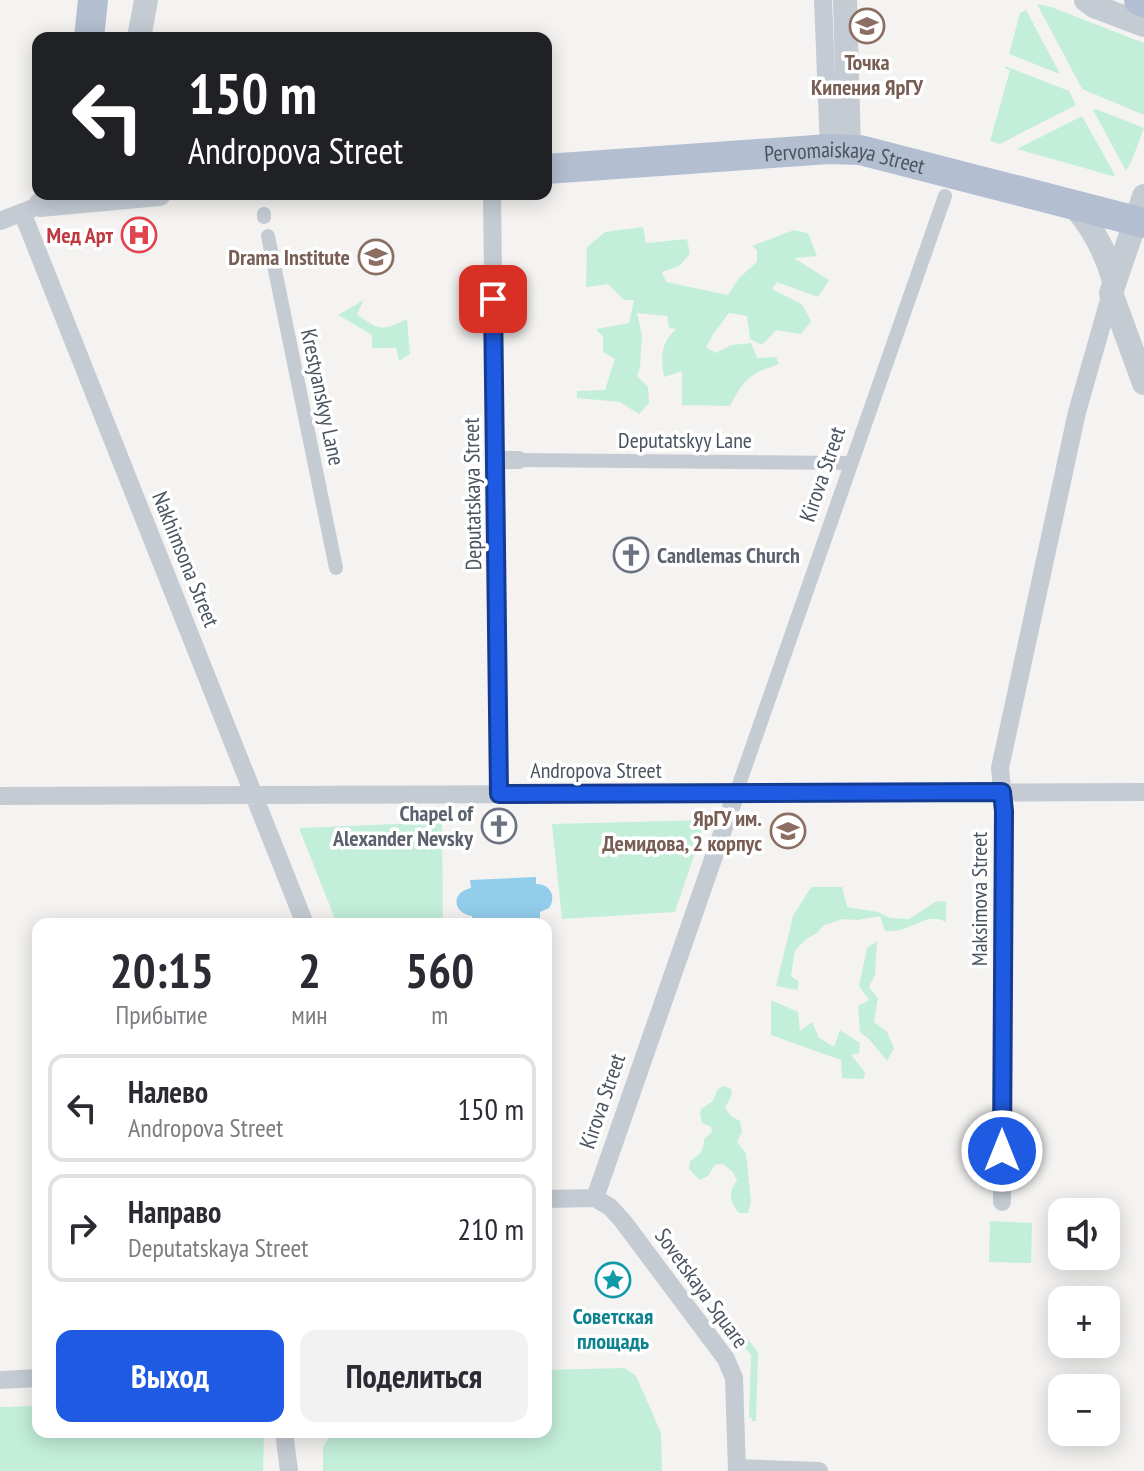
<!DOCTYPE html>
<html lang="ru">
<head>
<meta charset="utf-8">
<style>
  :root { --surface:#fff; --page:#f2f2f3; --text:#2b2b33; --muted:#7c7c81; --line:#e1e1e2; --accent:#1f5be2 }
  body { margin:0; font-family:"PT Sans Narrow",sans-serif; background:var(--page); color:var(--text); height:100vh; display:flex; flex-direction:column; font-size:30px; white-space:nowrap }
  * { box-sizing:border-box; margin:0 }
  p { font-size:26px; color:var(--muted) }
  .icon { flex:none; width:44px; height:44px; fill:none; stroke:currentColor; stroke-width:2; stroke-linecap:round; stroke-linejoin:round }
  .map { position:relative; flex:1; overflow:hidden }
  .panel { position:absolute; left:32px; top:918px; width:520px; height:520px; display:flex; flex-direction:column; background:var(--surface); border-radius:16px; box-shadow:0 4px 20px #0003 }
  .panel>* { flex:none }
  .top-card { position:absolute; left:32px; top:32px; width:520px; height:168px; border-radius:16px; box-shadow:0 4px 20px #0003; background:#202124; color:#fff; overflow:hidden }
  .controls { position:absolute; left:1048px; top:1198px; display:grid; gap:16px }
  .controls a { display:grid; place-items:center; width:72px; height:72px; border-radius:16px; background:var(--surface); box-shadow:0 4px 20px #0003; font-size:40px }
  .pin { position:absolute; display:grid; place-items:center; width:68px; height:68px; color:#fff; margin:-34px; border-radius:16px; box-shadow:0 4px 12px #0006 }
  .me { position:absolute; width:88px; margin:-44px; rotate:0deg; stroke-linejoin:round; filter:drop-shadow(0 0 6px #0008) }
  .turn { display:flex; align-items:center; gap:28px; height:168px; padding:0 24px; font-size:36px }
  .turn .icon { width:104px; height:104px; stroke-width:2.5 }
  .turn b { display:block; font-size:56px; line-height:68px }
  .eta { display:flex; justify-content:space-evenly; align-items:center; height:136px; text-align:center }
  .eta b { font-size:48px; font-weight:600; line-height:56px }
  .action { display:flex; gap:16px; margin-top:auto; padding:16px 24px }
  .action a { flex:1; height:92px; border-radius:16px; background:var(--accent); color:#fff; font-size:32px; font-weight:600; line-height:92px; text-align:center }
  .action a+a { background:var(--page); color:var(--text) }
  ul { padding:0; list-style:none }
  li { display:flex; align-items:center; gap:24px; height:108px; margin:0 16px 12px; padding:0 8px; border:4px solid var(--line); border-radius:16px }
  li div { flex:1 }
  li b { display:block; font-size:30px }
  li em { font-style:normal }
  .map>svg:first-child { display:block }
  .green { fill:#c3efda }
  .water { fill:#92cdeb }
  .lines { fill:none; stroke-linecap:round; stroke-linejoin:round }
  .pedestrian { stroke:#c4cbd3; stroke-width:14 }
  .minor { stroke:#c4cbd3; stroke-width:18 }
  .tertiary { stroke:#c4cbd3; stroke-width:24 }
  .primary { stroke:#b3bed0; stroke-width:30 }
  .route-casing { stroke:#143b93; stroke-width:20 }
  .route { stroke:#1f5be2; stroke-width:14 }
  .labels { text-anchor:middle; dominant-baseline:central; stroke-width:7; stroke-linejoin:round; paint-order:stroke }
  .education-label { font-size:22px; font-weight:bold; fill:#785e54; stroke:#fff; text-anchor:end }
  .street-label { font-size:22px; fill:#4a5360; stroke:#fff }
  .health-label { font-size:22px; font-weight:bold; fill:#be3a42; stroke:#fff; text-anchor:end }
  .worship-label { font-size:22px; font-weight:bold; fill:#5b616d; stroke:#fff; text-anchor:start }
  .culture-label { font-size:22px; font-weight:bold; fill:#0d838f; stroke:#fff }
</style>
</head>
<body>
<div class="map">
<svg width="1144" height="1471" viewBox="0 0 1144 1471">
  <rect width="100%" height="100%" fill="#f4f3f2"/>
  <path class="green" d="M1037,4L1051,7L1144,43V115L1082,89Z
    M1026,10L1060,74L1009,54L1020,13Z
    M1005,66L1069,91L1076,105L1000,144L990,141L1010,70L1005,68Z
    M1096,109L1144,128L1132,160L1126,171L1093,110Z
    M1082,116L1116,177L1017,149Z
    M643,227L646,243L687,239L690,254L679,266L662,272L666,282L728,295L739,278L757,262V250L752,246L794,230L808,233L817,256L794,258L829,280L818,297L777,282L772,289L802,304L811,321L801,334L776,330L762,345L750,339L747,316L729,313L714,333L706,347L715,353L732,345L751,343L757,358L776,357L779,364C748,375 746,377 730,406L682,405V371L664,377C661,356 660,344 676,329L669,328L667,316L637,313L642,335L640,367L637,376L648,387L649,403L639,414L620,402L577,398V391L605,390L615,359L603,352V337L596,329L629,323L634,300H624L608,284L586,287L587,247L605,232Z
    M364,300L357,314C379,331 382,331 407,319L410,354L399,361L396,348H372V335L338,315Z
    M706,820L675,912L562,919L552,824Z
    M442,822L443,924H337L299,828Z
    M811,887H842L847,907L878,912L890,918L909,919L935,902L946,901V922C930,914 921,923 906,928C899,931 892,931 885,931L880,916L857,920L843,919L824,925L817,933L805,940L795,951L791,976L799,982L797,990L776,986L793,916Z
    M877,941L875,975L869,987L878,998L874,1022L887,1032L894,1048L887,1061L869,1039L860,1032L858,1006L869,1000L859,986L867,948Z
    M771,1000L798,1012L800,1031L812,1022L819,1038L834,1047L840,1030L860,1043L859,1053L851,1055L865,1072L864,1079L842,1078L841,1060L771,1035Z
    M724,1086L731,1089L732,1094L725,1108L731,1116L740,1121L742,1132L737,1142L746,1153L751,1201L748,1213H739C729,1200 728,1194 737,1180L733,1172L723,1164L715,1165L708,1176L700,1180L689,1169L690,1161C700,1155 704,1150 704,1139L712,1132L711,1127L702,1123L700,1114L701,1109L713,1101L718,1089Z
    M990,1221L1032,1223L1031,1263L989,1262Z
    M743,1333L758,1352L756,1421H752V1418H749L751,1355L737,1337Z
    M625,1368L636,1376L661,1433L662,1471H323V1447L333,1432H546V1370Z
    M38,1406V1432H264L263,1471H0V1407Z"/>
  <path class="water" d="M536,877V884C550,884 557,896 549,908L540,912V919L473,923L472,916C452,913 451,892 471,888L470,880Z"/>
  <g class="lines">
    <path class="pedestrian" d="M264,214V217
      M268,236L336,568
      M519,460L851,463
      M736,793L945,196"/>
    <path class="minor" d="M823,0L829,149
      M492,194L499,794
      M22,212L305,924
      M0,221L31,209
      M495,460H519
      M0,796L1144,792
      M595,1198L736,793
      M546,1199L595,1198L610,1207L622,1220L726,1359L734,1378L737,1471
      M1002,1202L1004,811L1000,768L1077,412L1111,293
      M0,1380L38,1378
      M284,1432L289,1471
      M737,1468L819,1471"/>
    <path class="tertiary" d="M845,0L849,149
      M1086,0L1094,6L1144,25
      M139,38L146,0
      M1144,196L1111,293L1144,383
      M40,205L159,194
      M1074,206C1094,229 1106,252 1114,281"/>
    <g class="primary">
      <path d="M1139,0L1144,2"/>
      <path d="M89,38L93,0"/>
      <path id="s1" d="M546,169L829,149L860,150L1144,223"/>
    </g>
  </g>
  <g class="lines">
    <g class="route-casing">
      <path id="route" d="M493,299L499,794L1002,792L1004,811L1002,1151"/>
    </g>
    <use href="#route" class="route"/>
  </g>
  <defs>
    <g id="university-ring" transform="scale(1.8)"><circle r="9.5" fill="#fff" stroke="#8d6e63" stroke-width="1.5"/><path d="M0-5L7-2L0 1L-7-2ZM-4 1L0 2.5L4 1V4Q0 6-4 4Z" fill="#8d6e63"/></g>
    <g id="hospital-ring" transform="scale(1.8)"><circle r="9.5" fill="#fff" stroke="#e0444e" stroke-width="1.5"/><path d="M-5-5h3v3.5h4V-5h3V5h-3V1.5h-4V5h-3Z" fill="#e0444e"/></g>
    <g id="church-ring" transform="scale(1.8)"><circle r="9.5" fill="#fff" stroke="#6b7280" stroke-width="1.5"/><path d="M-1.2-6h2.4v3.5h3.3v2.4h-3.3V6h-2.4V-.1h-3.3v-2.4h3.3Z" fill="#6b7280"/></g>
    <g id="sight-ring" transform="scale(1.8)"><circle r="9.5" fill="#fff" stroke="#0f9aa8" stroke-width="1.5"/><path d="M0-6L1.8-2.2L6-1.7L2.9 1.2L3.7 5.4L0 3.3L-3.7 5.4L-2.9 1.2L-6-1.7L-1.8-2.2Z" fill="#0f9aa8"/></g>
  </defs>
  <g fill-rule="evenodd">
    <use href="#university-ring" x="867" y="26"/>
    <use href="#hospital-ring" x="139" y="235"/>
    <use href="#university-ring" x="376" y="257"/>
    <use href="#church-ring" x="631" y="555"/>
    <use href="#church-ring" x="499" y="826"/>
    <use href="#university-ring" x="788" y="831"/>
    <use href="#sight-ring" x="613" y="1280"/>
  </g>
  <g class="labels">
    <g class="education-label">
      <text x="867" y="62" text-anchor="middle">Точка<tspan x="867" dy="25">Кипения ЯрГУ</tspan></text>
      <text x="350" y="257">Drama Institute</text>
      <text x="762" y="818">ЯрГУ им.<tspan x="762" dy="25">Демидова, 2 корпус</tspan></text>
    </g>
    <g class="street-label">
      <text stroke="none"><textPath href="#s1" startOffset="300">Pervomaiskaya Street</textPath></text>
      <text transform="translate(323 397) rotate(78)">Krestyanskyy Lane</text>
      <text x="685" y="440">Deputatskyy Lane</text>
      <text transform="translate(822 474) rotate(-71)">Kirova Street</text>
      <text transform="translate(472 494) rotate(-91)">Deputatskaya Street</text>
      <text transform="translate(186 559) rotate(68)">Nakhimsona Street</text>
      <text x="596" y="770">Andropova Street</text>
      <text transform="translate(979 899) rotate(-90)">Maksimova Street</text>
      <text transform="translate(602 1101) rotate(-71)">Kirova Street</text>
      <text transform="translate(702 1288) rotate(54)">Sovetskaya Square</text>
    </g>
    <g class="health-label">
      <text x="113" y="235">Мед Арт</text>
    </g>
    <g class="worship-label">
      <text x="657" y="555">Candlemas Church</text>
      <text x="473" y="813" text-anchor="end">Chapel of<tspan x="473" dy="25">Alexander Nevsky</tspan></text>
    </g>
    <g class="culture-label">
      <text x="613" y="1316">Советская<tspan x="613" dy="25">площадь</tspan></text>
    </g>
  </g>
</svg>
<div class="controls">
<a><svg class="icon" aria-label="sound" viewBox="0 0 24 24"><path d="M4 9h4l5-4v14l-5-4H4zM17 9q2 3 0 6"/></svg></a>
<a>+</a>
<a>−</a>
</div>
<div class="pin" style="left:493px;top:299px;background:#d93025"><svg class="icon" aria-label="arrive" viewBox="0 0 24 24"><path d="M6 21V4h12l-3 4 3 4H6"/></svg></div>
<svg class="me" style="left:1002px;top:1151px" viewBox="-20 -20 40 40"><circle r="17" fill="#1f5be2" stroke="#fff" stroke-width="3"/><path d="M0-11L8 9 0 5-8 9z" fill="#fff"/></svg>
<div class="top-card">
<div class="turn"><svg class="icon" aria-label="left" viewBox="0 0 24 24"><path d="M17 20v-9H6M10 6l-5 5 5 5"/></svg><div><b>150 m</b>Andropova Street</div></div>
</div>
<section class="panel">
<div class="eta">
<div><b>20:15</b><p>Прибытие</p></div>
<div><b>2</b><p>мин</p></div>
<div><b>560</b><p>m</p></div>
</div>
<ul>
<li><svg class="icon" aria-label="left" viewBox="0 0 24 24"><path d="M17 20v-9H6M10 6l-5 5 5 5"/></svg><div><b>Налево</b><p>Andropova Street</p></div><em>150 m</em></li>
<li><svg class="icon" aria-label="right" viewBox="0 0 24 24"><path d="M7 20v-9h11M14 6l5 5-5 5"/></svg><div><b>Направо</b><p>Deputatskaya Street</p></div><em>210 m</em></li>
</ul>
<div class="action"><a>Выход</a><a>Поделиться</a></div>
</section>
</div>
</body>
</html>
